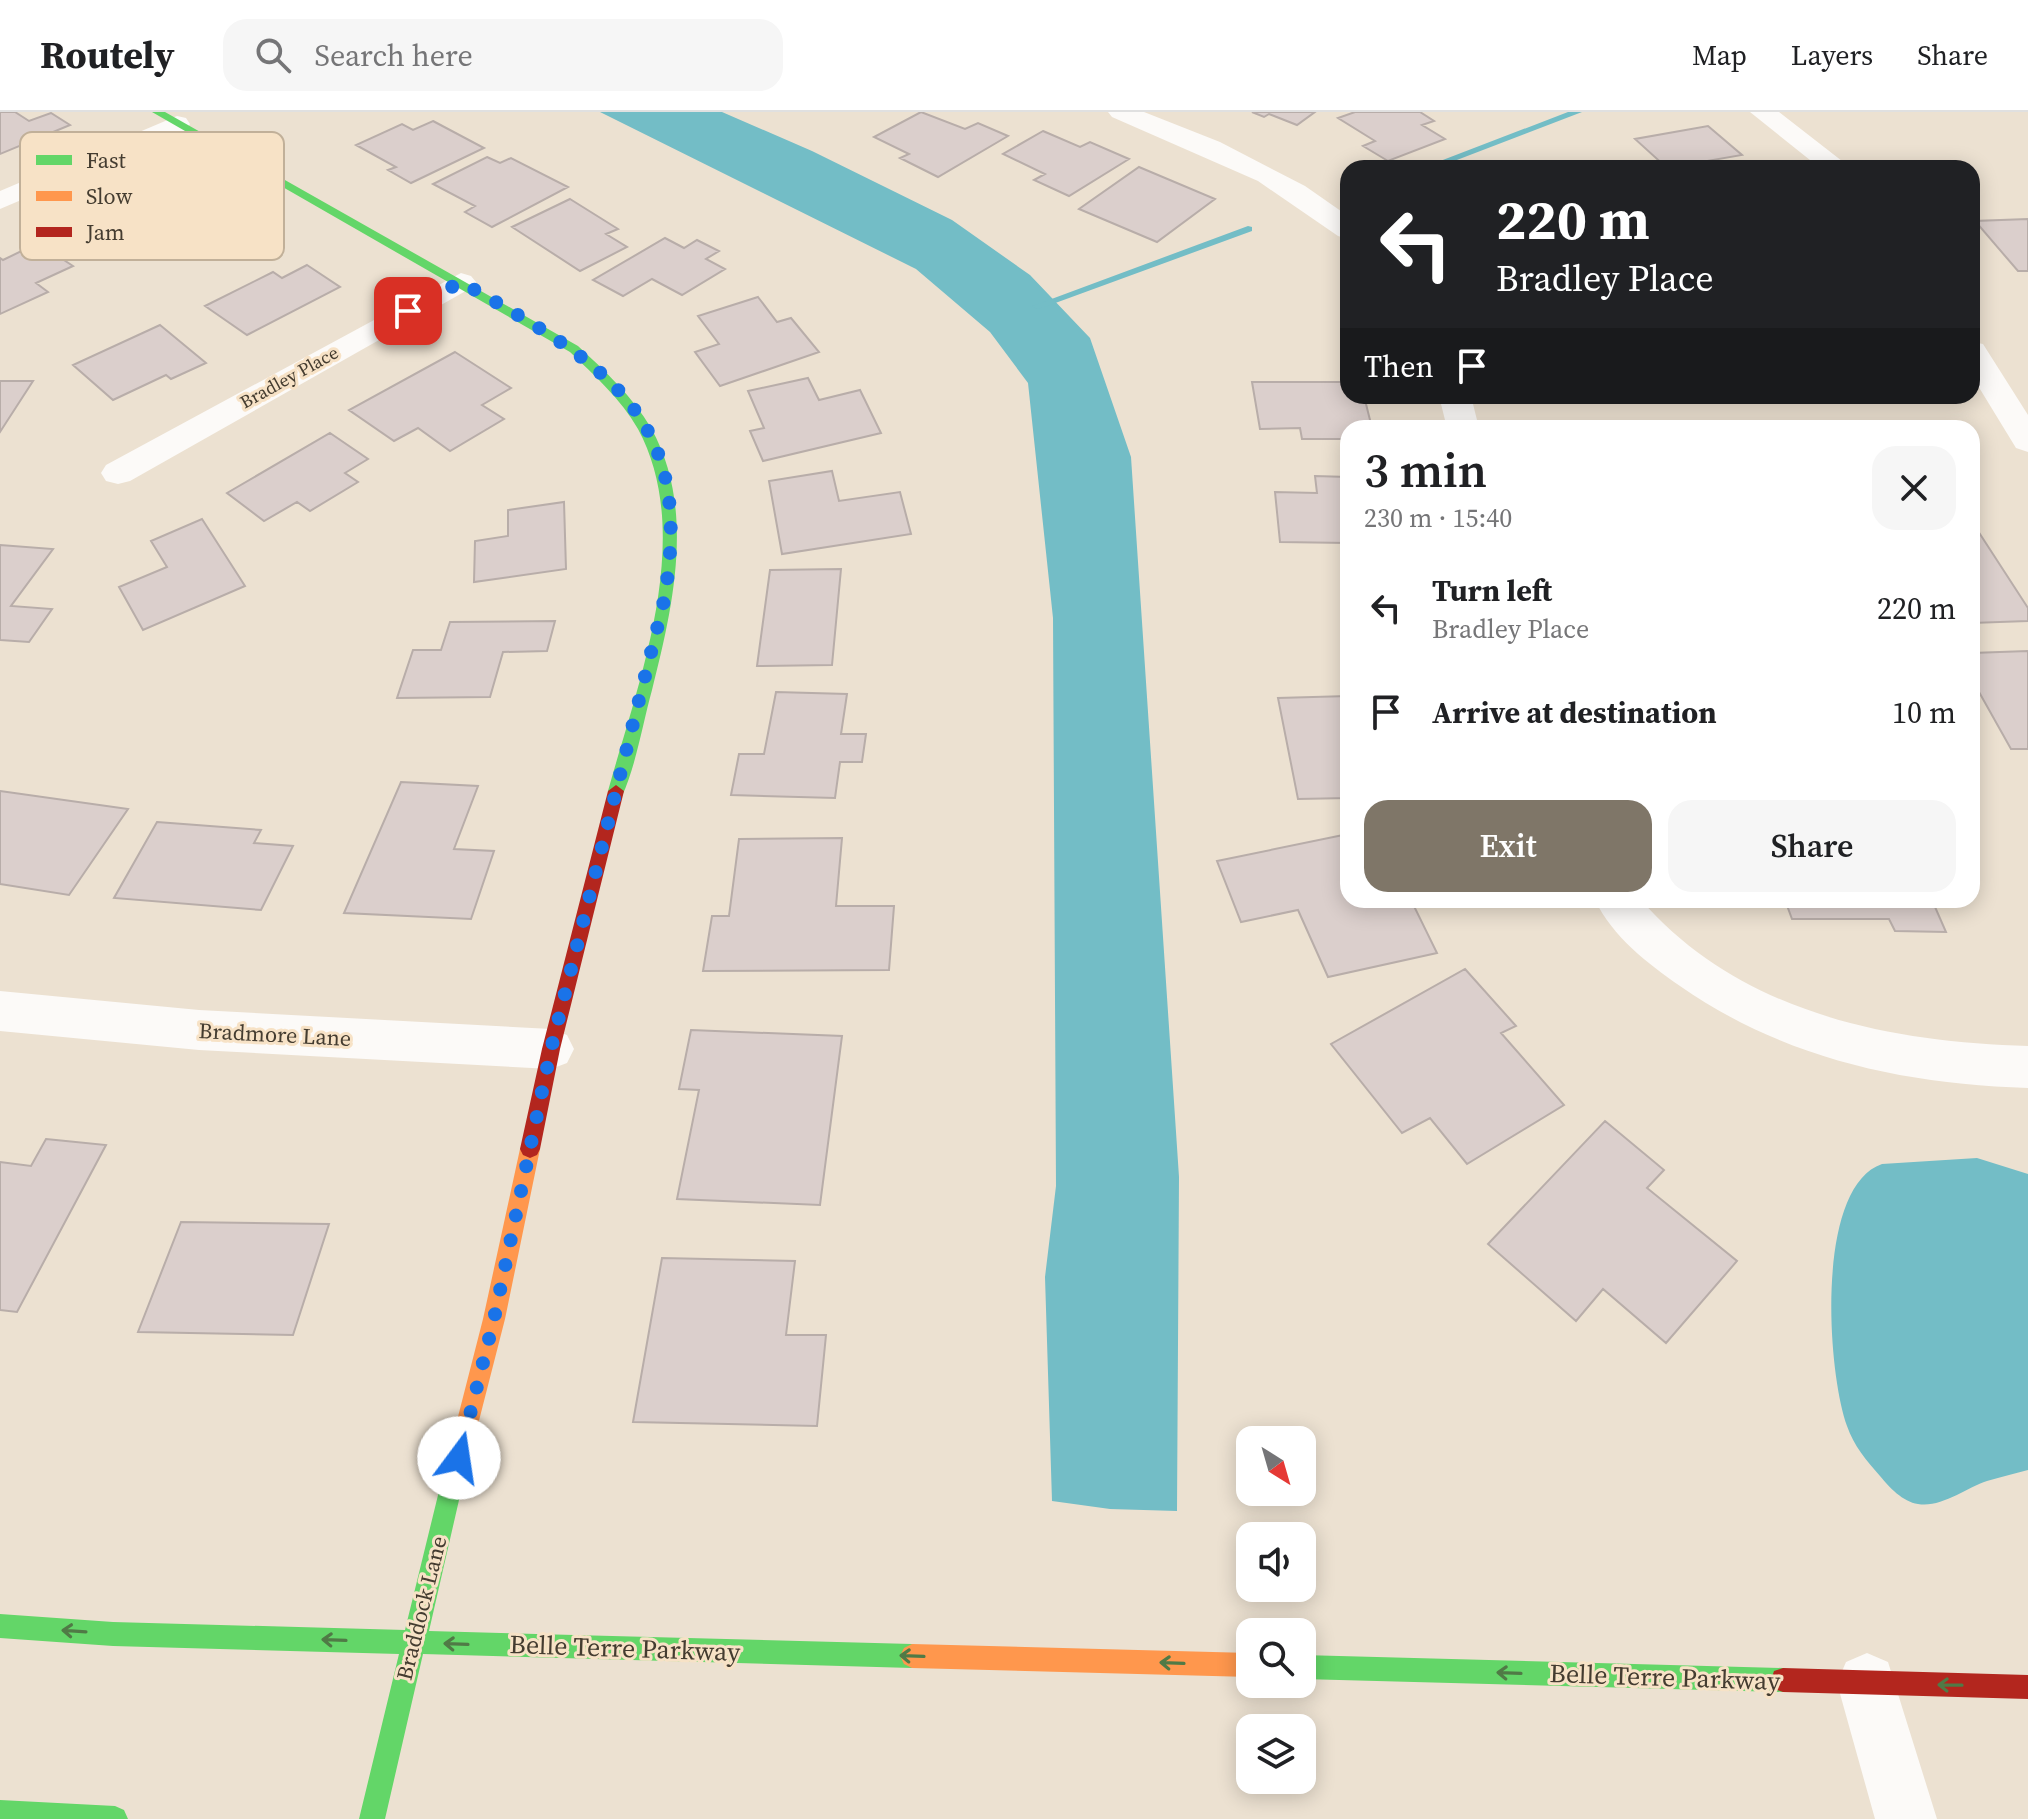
<!DOCTYPE html>
<html lang="en">
<head>
<meta charset="utf-8">
<style>
  :root { --surface:#fff; --page:#f6f6f6; --text:#202124; --muted:#757577; --line:#e0e0e0; --accent:#7f7668 }
  body { margin:0; font-family:"Source Serif 4",serif; background:var(--page); color:var(--text); height:100vh; display:flex; flex-direction:column; font-size:30px; white-space:nowrap }
  * { box-sizing:border-box; margin:0 }
  p { font-size:26px; color:var(--muted) }
  .icon { flex:none; width:44px; height:44px; fill:none; stroke:currentColor; stroke-width:2; stroke-linecap:round; stroke-linejoin:round }
  .map { position:relative; flex:1; overflow:hidden }
  .panel { position:absolute; left:1340px; top:308px; width:640px; height:488px; display:flex; flex-direction:column; background:var(--surface); border-radius:24px; box-shadow:0 4px 20px #0003 }
  .panel>* { flex:none }
  .top-card { position:absolute; left:1340px; top:48px; width:640px; height:244px; border-radius:24px; box-shadow:0 4px 20px #0003; background:#202124; color:#fff; overflow:hidden }
  .needle { width:52px; rotate:143deg }
  .controls { position:absolute; left:1236px; top:1314px; display:grid; gap:16px }
  .controls a { display:grid; place-items:center; width:80px; height:80px; border-radius:16px; background:var(--surface); box-shadow:0 4px 20px #0003; font-size:40px }
  .pin { position:absolute; display:grid; place-items:center; width:68px; height:68px; color:#fff; margin:-34px; border-radius:16px; box-shadow:0 4px 12px #0006 }
  .me { position:absolute; width:88px; margin:-44px; rotate:14deg; stroke-linejoin:round; filter:drop-shadow(0 0 6px #0008) }
  .turn { display:flex; align-items:center; gap:28px; height:168px; padding:0 24px; font-size:36px }
  .turn .icon { width:104px; height:104px; stroke-width:2.5 }
  .turn b { display:block; font-size:56px; line-height:68px }
  .then { display:flex; align-items:center; height:76px; padding:0 24px; background:#0003; gap:16px; font-size:30px }
  .round { display:grid; place-items:center; flex:none; width:84px; height:84px; border-radius:24px; background:var(--page) }
  .summary { display:flex; align-items:center; justify-content:space-between; height:136px; padding:0 24px }
  h1 { font-size:48px; font-weight:600; line-height:60px }
  .button { display:flex; gap:16px; margin-top:auto; padding:16px 24px }
  .button a { flex:1; height:92px; border-radius:24px; background:var(--accent); color:#fff; font-size:32px; font-weight:600; line-height:92px; text-align:center }
  .button a+a { background:var(--page); color:var(--text) }
  ul { padding:0; list-style:none }
  li { display:flex; align-items:center; gap:24px; height:104px; padding:0 24px }
  li div { flex:1 }
  li b { display:block; font-size:30px }
  li em { font-style:normal }
  header { display:flex; align-items:center; gap:48px; box-sizing:border-box; height:112px; padding:0 40px; background:var(--surface); border-bottom:2px solid var(--line) }
  header strong { font-size:38px }
  nav { display:flex; gap:44px; margin-inline-start:auto; font-size:28px }
  .search { width:560px; height:72px; background:var(--page); display:flex; align-items:center; gap:20px; box-sizing:border-box; padding:0 28px; border-radius:24px; color:var(--muted); font-size:30px }
  .map>svg:first-child { display:block }
  .water { fill:#73bdc6 }
  .lines { fill:none; stroke-linecap:round; stroke-linejoin:round }
  .stream { fill:#73bdc6; fill-rule:evenodd }
  .building { fill:#dbcfcc; stroke:#b8ada9; stroke-width:2 }
  .street { fill:#fcfaf8; fill-rule:evenodd }
  .fast { fill:#63d668; fill-rule:evenodd }
  .slow { fill:#ff974d; fill-rule:evenodd }
  .jam { fill:#b3261e; fill-rule:evenodd }
  .oneway { stroke:#507a46 }
  .route { stroke:#1a73e8; stroke-width:14; stroke-dasharray:0 25.2 }
  .labels { text-anchor:middle; dominant-baseline:central; stroke-width:6; stroke-linejoin:round; paint-order:stroke }
  .far-street-label { font-size:18px; fill:#443c30; stroke:#f7e2c6 }
  .street-label { font-size:22px; fill:#443c30; stroke:#f7e2c6 }
  .near-street-label { font-size:26px; fill:#443c30; stroke:#f7e2c6 }
  .key { fill:#f7e2c6; stroke:#c1b099; stroke-width:2 }
  .key-label { font-size:22px; fill:#443c30 }
</style>
</head>
<body>
<header>
<strong>Routely</strong>
<div class="search"><svg class="icon" aria-label="search" viewBox="0 0 24 24"><circle cx="10" cy="10" r="6"/><path d="M15 15l6 6"/></svg>Search here</div>
<nav><a>Map</a><a>Layers</a><a>Share</a></nav>
</header>
<div class="map">
<svg width="2028" height="1707" viewBox="0 0 2028 1707">
  <rect width="100%" height="100%" fill="#ece1d1"/>
  <path class="water" d="M600,0H722L812,39L952,108L1030,163L1090,226L1131,345L1179,1065L1177,1399L1110,1397L1052,1389L1045,1165L1056,1074L1053,506L1028,271L990,220L916,157Z
    M1977,1046L2028,1062V1358C2014,1362 2000,1365 1987,1369C1966,1376 1941,1396 1918,1392C1903,1390 1889,1375 1880,1364C1866,1348 1854,1334 1847,1314C1827,1259 1815,1075 1882,1052Z"/>
  <g class="lines">
    <path class="stream" d="M1568,0H1582L1436,56H1422Z
      M1248,114L1252,115V119L1039,197L1030,195Z"/>
  </g>
  <path class="building" d="M0,0H15L29,9L51,1L70,13L0,42Z
    M921,0L965,17L978,11L1008,24L938,65L900,46L909,42L874,25Z
    M1252,0H1315L1297,13L1269,2L1264,5Z
    M1355,0H1420L1434,9L1422,13L1445,27L1388,49L1363,34L1375,29L1338,6Z
    M433,9L484,36L411,71L388,58L396,55L356,33L402,12L413,18Z
    M1708,14L1742,43L1667,56L1635,27Z
    M1043,19L1080,35L1090,30L1129,47L1069,84L1034,68L1045,62L1003,42Z
    M487,45L500,51L511,46L568,75L492,115L465,100L475,94L433,72Z
    M1139,55L1215,87L1157,130L1079,97Z
    M570,87L618,117L606,122L627,135L580,159L512,115Z
    M2028,107V159H2018L1975,109Z
    M665,126L684,136L697,128L719,139L706,147L725,157L682,183L652,167L623,184L593,168Z
    M38,131L73,154L36,171L48,180L0,202V146L3,148Z
    M307,153L340,175L247,223L205,194L273,160L282,166Z
    M758,185L777,210L791,206L819,240L720,274L695,240L719,232L698,204Z
    M160,213L206,251L171,267L166,263L113,288L73,253Z
    M455,240L511,276L482,293L504,307L450,339L418,316L394,329L349,298Z
    M808,266L819,288L860,278L881,321L763,349L750,319L764,316L748,279Z
    M0,269H33L0,320Z
    M1252,270H1348V284H1364L1372,316H1348V327H1302L1300,316L1260,317Z
    M330,321L368,347L345,361L358,370L310,399L297,390L264,409L227,381Z
    M832,359L839,389L900,380L911,422L782,442L769,369Z
    M1315,364L1348,365V431L1280,430L1275,380L1317,381Z
    M564,390L566,457L474,470L475,429L508,424V398Z
    M202,407L245,474L143,518L119,475L167,455L151,429Z
    M1978,419L2028,496V509L1972,511V420Z
    M0,433L53,437L11,494L52,497L29,530L0,528Z
    M841,457L832,553L757,554L770,458Z
    M555,509L547,539L503,540L490,585L397,586L413,538H441L450,510Z
    M2028,539V637H2011L1979,580H1972V541Z
    M776,580L847,582L841,622H866L862,650H840L835,686L731,683L739,642H764Z
    M1348,584V686L1298,687L1278,586Z
    M401,670L478,674L454,737L494,739L471,807L344,801Z
    M0,679L128,697L69,783L0,772Z
    M157,710L261,718L254,731L293,734L261,798L114,786Z
    M1348,722V788H1411L1437,841L1328,865L1298,798L1241,810L1217,749Z
    M842,726L836,794H894L889,858L703,859L712,804H729L739,727Z
    M1785,788H1932L1946,820L1895,819L1889,807H1792Z
    M1465,857L1516,914L1501,921L1564,993L1467,1052L1430,1006L1402,1021L1331,932Z
    M691,918L842,924L820,1093L677,1087L699,978L679,977Z
    M1605,1009L1664,1058L1647,1076L1737,1149L1666,1231L1603,1177L1576,1209L1488,1132Z
    M46,1027L106,1033L17,1200L0,1198V1050L31,1054Z
    M181,1110L329,1112L293,1223L138,1220Z
    M662,1146L795,1149L786,1223H826L817,1314L633,1310Z"/>
  <g class="lines">
    <path class="street" d="M1108,0H1144L1220,30L1305,74L1348,104V127L1338,124L1258,69L1112,5Z
      M1750,0H1779L1851,56H1820Z
      M177,4L186,6L190,12L186,18L0,97V79Z
      M461,161L471,164L476,170L471,176L130,369L118,372L106,369L101,361L106,353Z
      M1972,230L1983,232L2028,303V340L2016,336L1972,264Z
      M1439,284H1471L1479,316H1447Z
      M1595,788H1641C1739,900 1886,930 2028,934V976C1903,972 1785,947 1680,874C1647,851 1613,825 1595,788Z
      M0,879L199,898L551,917L567,923L574,937L567,951L551,957L199,938L0,919Z
      M1867,1541L1888,1550L1937,1707H1875L1837,1571L1846,1550Z"/>
    <path class="fast" d="M152,0H165L578,234C605,259 632,284 651,316C696,396 673,495 652,578C643,610 636,654 622,684H610L608,679C638,570 696,425 638,317C621,287 594,263 570,240Z
      M451,1364L459,1367L462,1375L429,1519L912,1532L920,1536L924,1544L920,1552L912,1556L423,1542L385,1707H359L399,1542L113,1534L0,1526V1502L113,1510L405,1518L440,1375L443,1367Z
      M1302,1543L1783,1556L1792,1559L1795,1568L1792,1577L1783,1580L1302,1567Z
      M0,1688L115,1694L124,1698L128,1707H0Z"/>
    <path class="slow" d="M530,1028L537,1031L540,1037L505,1207L462,1375L459,1383L451,1386L443,1383L440,1375L483,1207L520,1037L523,1031Z
      M912,1532L1250,1541V1565L912,1556L904,1552L900,1544L904,1536Z"/>
    <path class="jam" d="M616,673L624,679L560,937L540,1037L537,1043L530,1046L523,1043L520,1037L542,937L608,679Z
      M1783,1556L2028,1563V1587L1783,1580L1774,1577L1771,1568L1774,1559Z"/>
  </g>
  <defs><path id="oneway-shaft" d="M-6 0H5M1.5-3L5.5 0L1.5 3" fill="none" stroke-width="1.6" stroke-linecap="round" stroke-linejoin="round" transform="scale(2)"/></defs>
  <g class="oneway">
    <use href="#oneway-shaft" transform="translate(74 1519) rotate(-176)"/>
    <use href="#oneway-shaft" transform="translate(334 1528) rotate(-178)"/>
    <use href="#oneway-shaft" transform="translate(456 1532) rotate(-178)"/>
    <use href="#oneway-shaft" transform="translate(912 1544) rotate(-178)"/>
    <use href="#oneway-shaft" transform="translate(1172 1551) rotate(-178)"/>
    <use href="#oneway-shaft" transform="translate(1509 1561) rotate(-178)"/>
    <use href="#oneway-shaft" transform="translate(1950 1573) rotate(-179)"/>
  </g>
  <g class="lines">
    <path class="route" d="M408,199L461,170C606,253 699,304 663,493L551,937L494,1207L459,1346"/>
  </g>
  <g class="labels">
    <g class="far-street-label">
      <text transform="translate(289 265) rotate(-29)">Bradley Place</text>
    </g>
    <g class="street-label">
      <text transform="translate(275 922) rotate(3)">Bradmore Lane</text>
      <text transform="translate(421 1496) rotate(-76)">Braddock Lane</text>
    </g>
    <g class="near-street-label">
      <text transform="translate(625 1536) rotate(2)">Belle Terre Parkway</text>
      <text transform="translate(1665 1565) rotate(2)">Belle Terre Parkway</text>
    </g>
  </g>
  <rect x="20" y="20" width="264" height="128" rx="12" class="key"/>
  <rect x="36" y="43" width="36" height="10" fill="#63d668"/>
  <rect x="36" y="79" width="36" height="10" fill="#ff974d"/>
  <rect x="36" y="115" width="36" height="10" fill="#b3261e"/>
  <g class="key-label">
    <text x="86" y="56">Fast</text>
    <text x="86" y="92">Slow</text>
    <text x="86" y="128">Jam</text>
  </g>
</svg>
<div class="controls">
<a><svg class="needle" viewBox="-14 -14 28 28"><path d="M0-13l5 13h-10z" fill="#e53935"/><path d="M0 13l5-13h-10z" fill="#757577"/></svg></a>
<a><svg class="icon" aria-label="sound" viewBox="0 0 24 24"><path d="M4 9h4l5-4v14l-5-4H4zM17 9q2 3 0 6"/></svg></a>
<a><svg class="icon" aria-label="search" viewBox="0 0 24 24"><circle cx="10" cy="10" r="6"/><path d="M15 15l6 6"/></svg></a>
<a><svg class="icon" aria-label="layers" viewBox="0 0 24 24"><path d="M12 4l9 5-9 5-9-5zM3 14l9 5 9-5"/></svg></a>
</div>
<div class="pin" style="left:408px;top:199px;background:#d93025"><svg class="icon" aria-label="arrive" viewBox="0 0 24 24"><path d="M6 21V4h12l-3 4 3 4H6"/></svg></div>
<svg class="me" style="left:459px;top:1346px" viewBox="-20 -20 40 40"><circle r="19" fill="#fff"/><path d="M0-13L10 11 0 6-10 11z" fill="#1a73e8"/></svg>
<div class="top-card">
<div class="turn"><svg class="icon" aria-label="left" viewBox="0 0 24 24"><path d="M17 20v-9H6M10 6l-5 5 5 5"/></svg><div><b>220 m</b>Bradley Place</div></div>
<div class="then">Then<svg class="icon" aria-label="arrive" viewBox="0 0 24 24"><path d="M6 21V4h12l-3 4 3 4H6"/></svg></div>
</div>
<section class="panel">
<div class="summary"><div><h1>3 min</h1><p>230 m · 15:40</p></div><a class="round"><svg class="icon" aria-label="close" viewBox="0 0 24 24"><path d="M6 6l12 12M18 6L6 18"/></svg></a></div>
<ul>
<li><svg class="icon" aria-label="left" viewBox="0 0 24 24"><path d="M17 20v-9H6M10 6l-5 5 5 5"/></svg><div><b>Turn left</b><p>Bradley Place</p></div><em>220 m</em></li>
<li><svg class="icon" aria-label="arrive" viewBox="0 0 24 24"><path d="M6 21V4h12l-3 4 3 4H6"/></svg><div><b>Arrive at destination</b></div><em>10 m</em></li>
</ul>
<div class="button"><a>Exit</a><a>Share</a></div>
</section>
</div>
</body>
</html>
